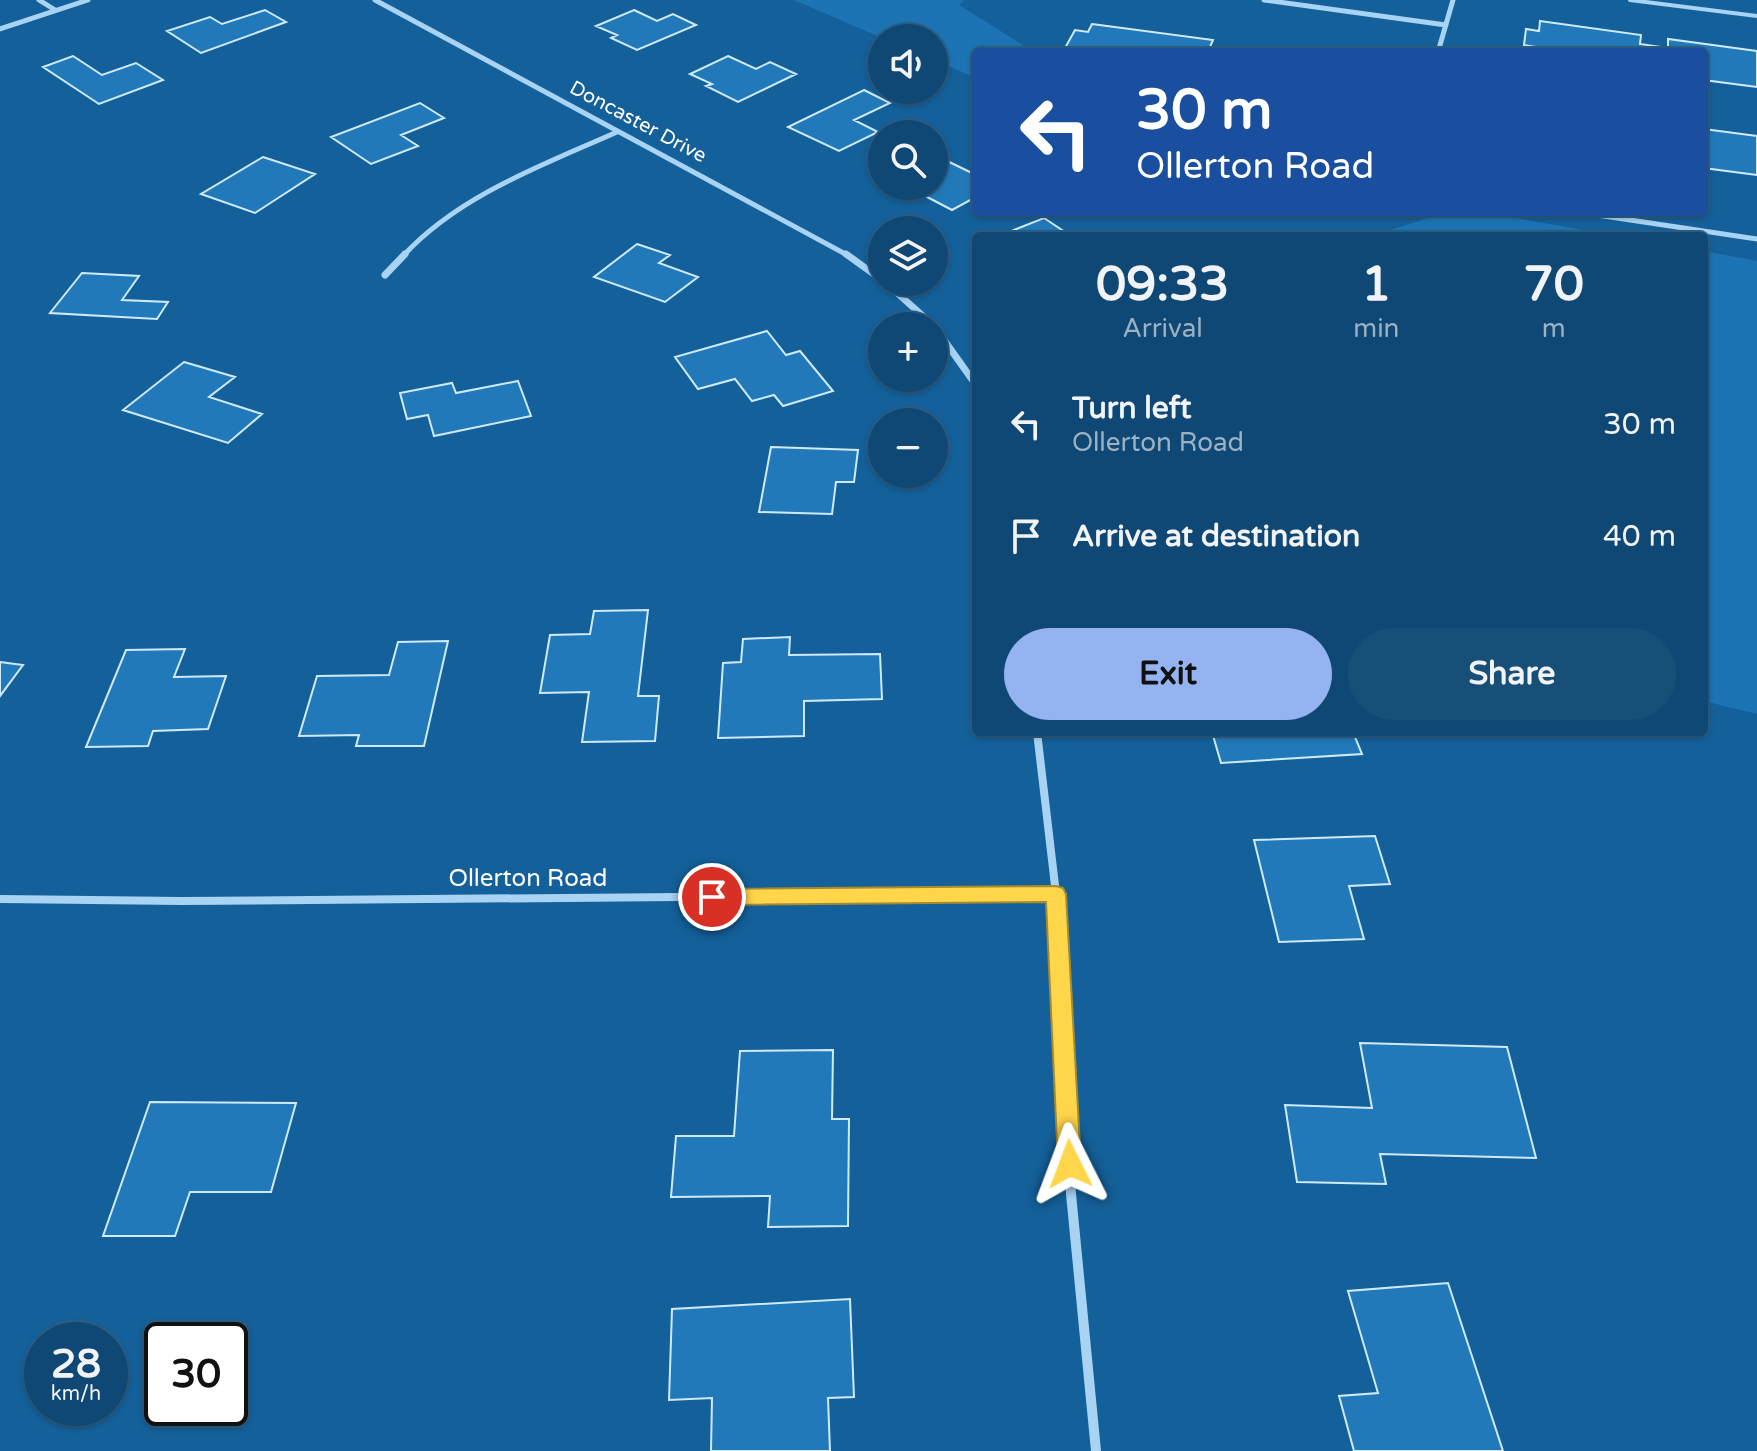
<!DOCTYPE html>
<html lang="en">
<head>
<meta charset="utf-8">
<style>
  :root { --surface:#0f4874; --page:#184f79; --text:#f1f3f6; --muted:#9bb2c5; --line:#2f6086; --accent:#95b2f1 }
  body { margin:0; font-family:"Varela Round",sans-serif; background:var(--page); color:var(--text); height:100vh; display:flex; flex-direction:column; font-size:30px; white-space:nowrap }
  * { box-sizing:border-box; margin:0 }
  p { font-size:26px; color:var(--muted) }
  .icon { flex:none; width:44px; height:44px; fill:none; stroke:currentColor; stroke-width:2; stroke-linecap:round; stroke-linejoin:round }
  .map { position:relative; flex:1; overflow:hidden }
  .details { position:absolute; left:972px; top:232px; width:736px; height:504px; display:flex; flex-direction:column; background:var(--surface); border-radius:8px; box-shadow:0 2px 6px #0004,0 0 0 2px var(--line) }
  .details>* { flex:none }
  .hud { position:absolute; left:972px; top:48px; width:736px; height:168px; border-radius:8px; box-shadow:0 2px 6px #0004,0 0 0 2px var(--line); background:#1a4fa0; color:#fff; overflow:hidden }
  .fabs { position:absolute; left:868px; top:24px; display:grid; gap:16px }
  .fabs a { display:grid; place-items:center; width:80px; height:80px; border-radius:50%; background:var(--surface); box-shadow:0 2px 6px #0004,0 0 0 2px var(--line); font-size:40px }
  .speed { position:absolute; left:24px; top:1322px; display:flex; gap:16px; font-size:40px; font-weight:700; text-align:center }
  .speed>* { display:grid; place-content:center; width:104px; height:104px; border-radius:50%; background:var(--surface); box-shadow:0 2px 6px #0004,0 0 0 2px var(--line); line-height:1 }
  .speed small { font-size:20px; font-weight:400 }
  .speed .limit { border:4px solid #111; border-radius:12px; background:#fff; color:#111 }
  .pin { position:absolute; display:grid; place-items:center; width:68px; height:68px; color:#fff; margin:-34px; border:4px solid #fff; border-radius:50%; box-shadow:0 2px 8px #0007 }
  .me { position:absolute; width:88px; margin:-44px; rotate:357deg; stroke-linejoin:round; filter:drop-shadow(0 0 6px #0008) }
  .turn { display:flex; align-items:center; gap:28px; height:168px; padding:0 32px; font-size:36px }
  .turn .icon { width:104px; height:104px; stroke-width:2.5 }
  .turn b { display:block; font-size:56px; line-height:68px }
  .eta { display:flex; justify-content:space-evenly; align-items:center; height:136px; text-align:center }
  .eta b { font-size:48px; font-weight:800; line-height:56px }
  .button { display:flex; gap:16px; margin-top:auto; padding:16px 32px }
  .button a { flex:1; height:92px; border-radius:48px; background:var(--accent); color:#111; font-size:32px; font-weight:800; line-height:92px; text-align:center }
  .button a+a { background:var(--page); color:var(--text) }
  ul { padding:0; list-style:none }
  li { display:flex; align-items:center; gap:24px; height:112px; padding:0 32px }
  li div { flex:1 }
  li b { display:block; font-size:30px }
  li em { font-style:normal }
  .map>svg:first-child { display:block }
  .green { fill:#1c74b4 }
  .building { fill:#2279b9; stroke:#d0eafd; stroke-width:2 }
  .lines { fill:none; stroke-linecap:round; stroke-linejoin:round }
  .service { stroke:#a8d3f3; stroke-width:4 }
  .minor-far3 { stroke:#a8d3f3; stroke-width:5 }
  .minor-far2 { stroke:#a8d3f3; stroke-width:7 }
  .minor-far1 { stroke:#a8d3f3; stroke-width:8 }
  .minor { stroke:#a8d3f3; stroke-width:10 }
  .route { fill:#ffd54a; stroke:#a68a30; stroke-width:2 }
  .labels { text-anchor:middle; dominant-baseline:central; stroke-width:8; stroke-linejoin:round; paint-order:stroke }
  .far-street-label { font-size:20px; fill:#fff; stroke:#14609a }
  .street-label { font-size:24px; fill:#fff; stroke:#14609a }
</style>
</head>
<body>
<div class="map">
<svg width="1757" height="1451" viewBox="0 0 1757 1451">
  <rect width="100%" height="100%" fill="#14609a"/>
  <path class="green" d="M794,0H964L959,5L1034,52H976V78L934,60V38H882Z
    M1446,212H1482L1617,236H1372Z
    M1704,251L1757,261V714L1704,701Z"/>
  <path class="building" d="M265,10L286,22L201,53L167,31L210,17L222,24Z
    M634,10L657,21L673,14L696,25L637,50L611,38L617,35L596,26Z
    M1540,21L1641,35L1640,44L1668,48V39L1757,51V87L1704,80V52H1535L1536,47L1524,45L1526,29L1539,31Z
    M1092,24L1213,40L1209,49L1222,50L1075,52L1076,50L1065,48L1075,30L1088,32Z
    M73,56L102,75L136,63L163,80L99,104L43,67Z
    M728,56L756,69L770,62L796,74L738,102L706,86L712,84L690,74Z
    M864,90L890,103L854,120L878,132L839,151L788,127Z
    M420,103L444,118L401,135L418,146L371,164L331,137Z
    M1704,129L1757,136V175L1704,168Z
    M263,157L315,174L255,213L201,194Z
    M939,157L976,175V197L952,210L906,186H934V159Z
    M1044,218L1071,236H999Z
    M637,244L670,255L659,263L698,277L665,302L594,277Z
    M82,273L139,276L122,300L168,302L157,319L50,313Z
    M767,331L786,355L800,351L833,391L783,406L774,395L752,401L735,379L698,389L675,357Z
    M184,362L235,377L209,397L262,414L228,443L123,410Z
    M518,381L531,416L434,436L428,415L407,419L400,393L452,383L456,393Z
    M771,447L858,450L854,482H836L832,514L759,512Z
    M648,610L638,696H659L655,741L582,742L589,692L540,693L550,635L590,634L594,611Z
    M790,637L789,655L880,654L882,699L804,701V736L718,738L723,663L741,662L743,639Z
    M448,641L424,746H356L359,735L299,736L317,676L389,675L398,642Z
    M185,649L174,677L226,676L208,729L153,731L148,746L86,747L126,650Z
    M0,662L23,665L0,696Z
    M1212,732H1353L1362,754L1221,763Z
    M1375,836L1390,884L1349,886L1364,939L1279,942L1254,840Z
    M1360,1043L1507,1047L1536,1158L1380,1154L1386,1184L1297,1182L1285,1105L1372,1108Z
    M833,1050L832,1119H849L848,1226L768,1227L770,1196L671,1197L676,1136H734L740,1051Z
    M150,1102L296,1103L271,1192H190L175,1236H103Z
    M1448,1283L1503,1451H1354L1339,1396L1378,1393L1348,1291Z
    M850,1299L854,1397L828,1398L830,1451H711L712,1398L669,1400L672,1309Z"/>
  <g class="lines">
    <path class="service" d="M1630,0L1757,16"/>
    <path class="minor-far3" d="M39,0L55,10
      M375,0L849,256
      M1264,0L1446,25
      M0,29L88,0
      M1438,52L1453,0
      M1577,212L1757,239
      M403,256C459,195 543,165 617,132"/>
    <path class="minor-far2" d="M846,254L882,280
      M385,275L405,254
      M885,282L934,326
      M934,326L976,385"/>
    <path class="minor-far1" d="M1037,732L1056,894L1060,964
      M0,899L182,901L1056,894"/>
    <path class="minor" d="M1059,962L1071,1194L1096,1451"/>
  </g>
  <path class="route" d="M1056,886L1063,888L1066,894L1081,1164L1078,1172L1070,1175L1062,1172L1058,1164L1046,902L712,905L705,902L702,897L705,891L712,889Z"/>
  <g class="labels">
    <g class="far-street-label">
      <text transform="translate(638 122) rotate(28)">Doncaster Drive</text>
    </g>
    <g class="street-label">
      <text x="528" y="878">Ollerton Road</text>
    </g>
  </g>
</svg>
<div class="fabs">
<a><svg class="icon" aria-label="sound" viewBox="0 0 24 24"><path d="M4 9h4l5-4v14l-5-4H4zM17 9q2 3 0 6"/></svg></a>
<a><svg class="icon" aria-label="search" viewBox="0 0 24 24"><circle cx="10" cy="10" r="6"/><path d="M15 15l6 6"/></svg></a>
<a><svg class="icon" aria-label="layers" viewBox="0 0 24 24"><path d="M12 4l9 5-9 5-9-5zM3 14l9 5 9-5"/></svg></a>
<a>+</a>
<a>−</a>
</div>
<div class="speed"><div>28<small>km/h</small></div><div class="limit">30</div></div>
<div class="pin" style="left:712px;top:897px;background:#d93025"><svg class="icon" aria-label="arrive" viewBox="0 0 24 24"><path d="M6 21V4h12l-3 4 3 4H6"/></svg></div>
<svg class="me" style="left:1070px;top:1164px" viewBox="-20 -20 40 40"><path d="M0-17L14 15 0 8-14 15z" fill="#ffd54a" stroke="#fff" stroke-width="4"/></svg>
<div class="hud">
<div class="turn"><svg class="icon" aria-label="left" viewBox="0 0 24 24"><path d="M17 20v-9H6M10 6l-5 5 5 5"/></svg><div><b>30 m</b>Ollerton Road</div></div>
</div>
<section class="details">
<div class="eta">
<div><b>09:33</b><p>Arrival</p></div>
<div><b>1</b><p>min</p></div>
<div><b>70</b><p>m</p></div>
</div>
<ul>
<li><svg class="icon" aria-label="left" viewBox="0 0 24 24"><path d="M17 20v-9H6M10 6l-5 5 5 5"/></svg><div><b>Turn left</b><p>Ollerton Road</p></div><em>30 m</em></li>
<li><svg class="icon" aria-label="arrive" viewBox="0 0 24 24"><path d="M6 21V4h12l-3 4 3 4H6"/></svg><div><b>Arrive at destination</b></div><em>40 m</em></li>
</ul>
<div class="button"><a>Exit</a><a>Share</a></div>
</section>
</div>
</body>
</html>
